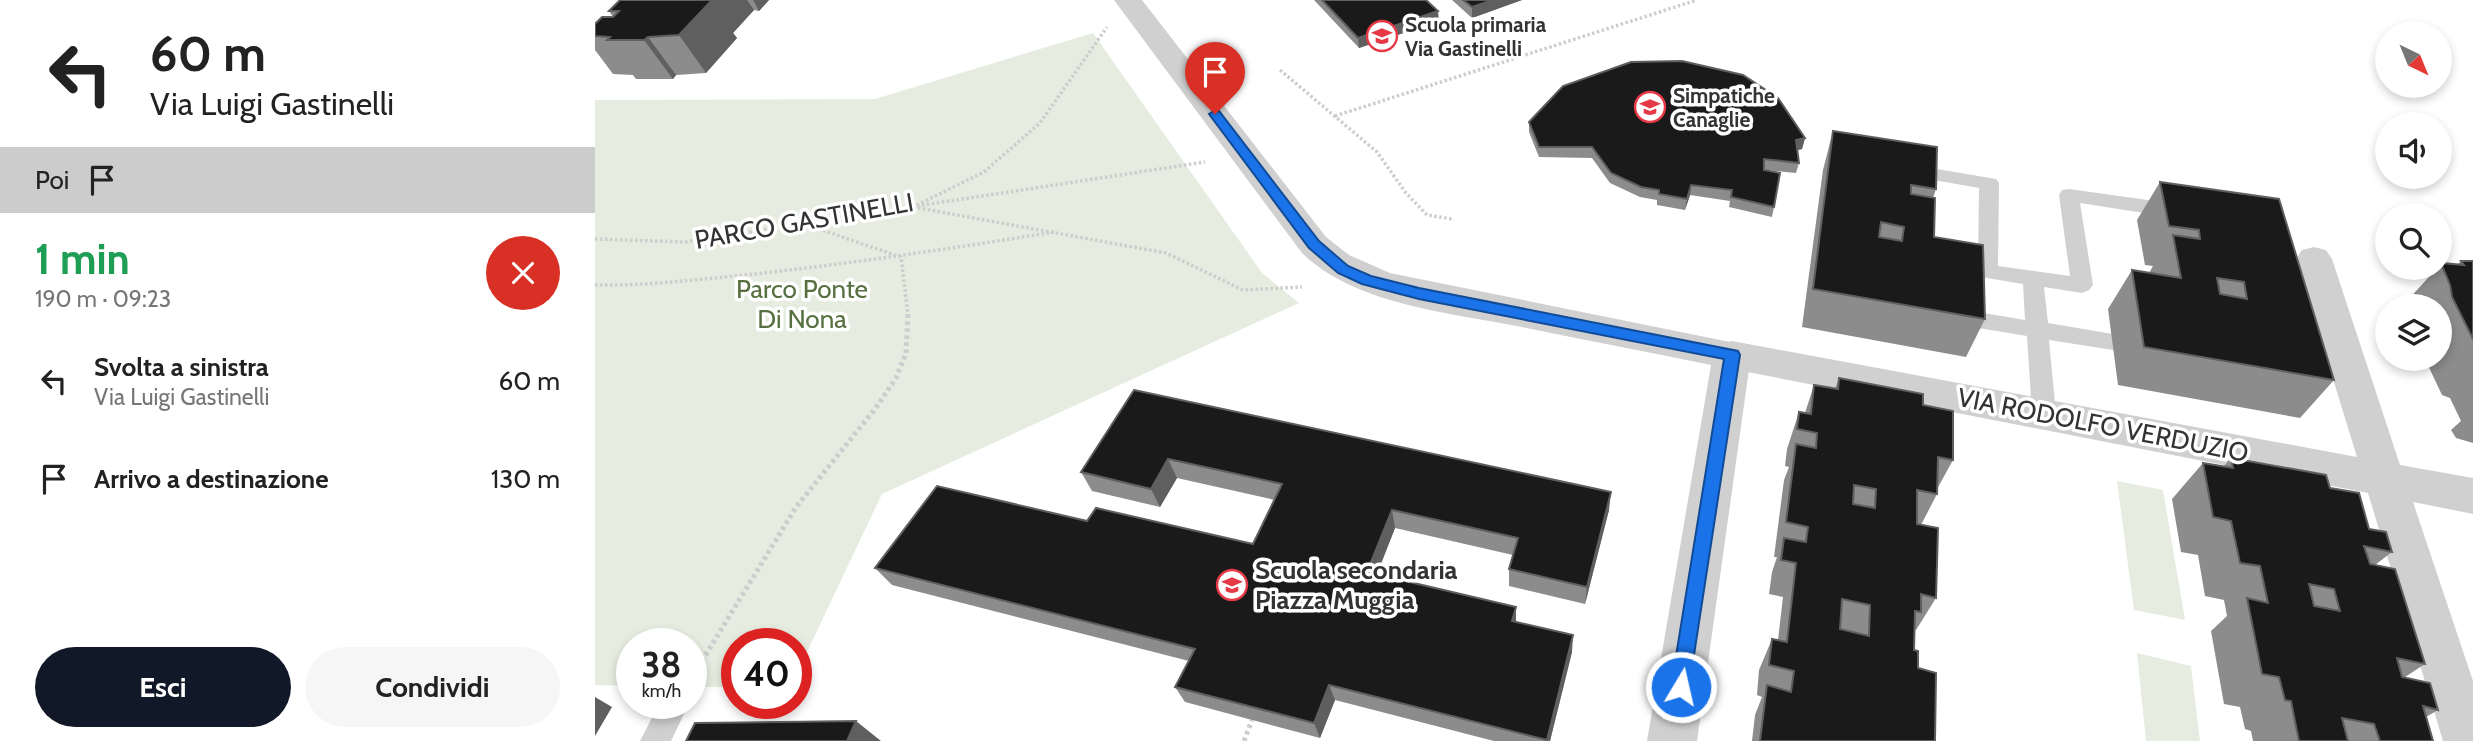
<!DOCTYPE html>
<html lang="it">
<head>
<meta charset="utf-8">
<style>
  :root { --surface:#fff; --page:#f6f6f6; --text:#222; --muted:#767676; --accent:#111827 }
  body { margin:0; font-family:Cabin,sans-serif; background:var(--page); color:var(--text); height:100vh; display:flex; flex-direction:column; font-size:26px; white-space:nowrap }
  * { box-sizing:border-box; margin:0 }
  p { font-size:23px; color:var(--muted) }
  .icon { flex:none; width:38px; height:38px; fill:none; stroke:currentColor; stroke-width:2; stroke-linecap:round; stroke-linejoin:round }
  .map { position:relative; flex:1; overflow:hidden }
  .side { display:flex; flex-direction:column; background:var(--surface); width:595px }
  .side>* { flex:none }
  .hud { background:#fff; color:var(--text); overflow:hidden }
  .needle { width:46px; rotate:137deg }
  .controls { position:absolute; left:1780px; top:21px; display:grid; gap:14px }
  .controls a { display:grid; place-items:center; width:77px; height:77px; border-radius:50%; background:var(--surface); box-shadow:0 4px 10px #0003; font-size:35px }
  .speed { position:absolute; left:21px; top:628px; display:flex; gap:14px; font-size:35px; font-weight:700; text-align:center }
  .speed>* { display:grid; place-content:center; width:91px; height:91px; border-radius:50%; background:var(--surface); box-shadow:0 4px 10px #0003; line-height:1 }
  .speed small { font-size:18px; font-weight:400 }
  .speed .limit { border:10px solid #d22; background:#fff; color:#111 }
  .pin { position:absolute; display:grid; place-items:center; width:60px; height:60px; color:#fff; margin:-72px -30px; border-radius:50% 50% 50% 0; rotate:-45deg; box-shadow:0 0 7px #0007 }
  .pin .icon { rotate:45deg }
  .me { position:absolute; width:77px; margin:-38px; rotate:9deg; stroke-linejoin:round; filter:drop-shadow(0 0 5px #0008) }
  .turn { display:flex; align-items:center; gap:24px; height:147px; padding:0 35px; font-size:32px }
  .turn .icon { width:91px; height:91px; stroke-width:2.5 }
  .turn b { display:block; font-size:49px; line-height:60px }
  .then { display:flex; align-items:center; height:66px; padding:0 35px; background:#0003; gap:14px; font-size:26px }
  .round { display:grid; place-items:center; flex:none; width:74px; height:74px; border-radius:37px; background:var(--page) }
  .head { display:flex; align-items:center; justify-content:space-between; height:119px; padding:0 35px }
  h1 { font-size:42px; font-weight:800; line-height:52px; color:#1e9e55 }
  .button { display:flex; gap:14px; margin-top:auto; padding:14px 35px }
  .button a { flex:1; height:80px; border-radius:42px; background:var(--accent); color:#fff; font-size:28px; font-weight:800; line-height:80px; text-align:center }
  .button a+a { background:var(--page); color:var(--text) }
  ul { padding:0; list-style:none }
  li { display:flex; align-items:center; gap:21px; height:98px; padding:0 35px }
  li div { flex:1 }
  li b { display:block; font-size:26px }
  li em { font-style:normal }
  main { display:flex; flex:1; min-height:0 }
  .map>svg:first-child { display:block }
  .green { fill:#e6ecdf }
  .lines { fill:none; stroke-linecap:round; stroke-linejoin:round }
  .path-far1 { stroke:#cdcdcd; stroke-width:3.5; stroke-dasharray:2.5 2.5; stroke-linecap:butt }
  .path { stroke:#cdcdcd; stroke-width:5; stroke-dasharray:3.5 3.5; stroke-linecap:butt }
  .service { fill:#d0d0d0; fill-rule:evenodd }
  .minor { fill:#d0d0d0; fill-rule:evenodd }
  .tertiary { fill:#d0d0d0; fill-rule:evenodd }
  .wall { fill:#8c8c8c }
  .shaded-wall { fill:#5f5f5f }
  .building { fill:#1a1a1a; stroke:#5f5f5f; stroke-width:2; fill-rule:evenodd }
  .route { fill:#1a73e8; stroke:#114b97; stroke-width:2 }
  .labels { text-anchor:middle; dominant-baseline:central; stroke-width:7; stroke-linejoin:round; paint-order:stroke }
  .far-poi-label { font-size:21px; font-weight:bold; fill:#333; stroke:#fff; text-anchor:start }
  .street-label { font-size:26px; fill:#333; stroke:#fff }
  .park-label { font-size:26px; fill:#56703f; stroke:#fff }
  .poi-label { font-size:26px; font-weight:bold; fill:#333; stroke:#fff; text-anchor:start }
</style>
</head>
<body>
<main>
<section class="side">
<div class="hud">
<div class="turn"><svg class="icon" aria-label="left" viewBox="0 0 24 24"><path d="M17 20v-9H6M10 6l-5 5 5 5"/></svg><div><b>60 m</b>Via Luigi Gastinelli</div></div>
<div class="then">Poi<svg class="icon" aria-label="arrive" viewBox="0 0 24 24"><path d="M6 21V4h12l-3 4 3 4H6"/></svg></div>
</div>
<div class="head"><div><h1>1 min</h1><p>190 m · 09:23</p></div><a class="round" style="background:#d93025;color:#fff"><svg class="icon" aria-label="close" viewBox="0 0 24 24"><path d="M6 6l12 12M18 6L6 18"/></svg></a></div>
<ul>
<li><svg class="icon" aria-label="left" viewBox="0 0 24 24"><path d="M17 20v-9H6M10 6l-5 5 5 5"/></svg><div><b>Svolta a sinistra</b><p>Via Luigi Gastinelli</p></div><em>60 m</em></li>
<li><svg class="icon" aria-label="arrive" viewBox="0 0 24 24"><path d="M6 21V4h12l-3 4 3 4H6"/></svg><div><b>Arrivo a destinazione</b></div><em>130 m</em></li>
</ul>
<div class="button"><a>Esci</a><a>Condividi</a></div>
</section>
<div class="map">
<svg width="1878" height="741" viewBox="0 0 1878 741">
  <rect width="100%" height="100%" fill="#fff"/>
  <path class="green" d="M498,33L667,273L704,303L287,494L201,675V644H142V687H96V644H37V686L0,685V100L280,99Z
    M1522,481L1568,490L1590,620L1539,610Z
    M1542,653L1596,666L1605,741H1551Z"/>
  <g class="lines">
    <path class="path-far1" d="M685,70L782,152L811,193L832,215L857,219
      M740,116L1102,0
      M322,206L610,162
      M318,207L571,253L648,290L707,287
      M209,224L306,257L313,315
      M0,239L90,242L318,207L389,172L445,123L512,27
      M0,285C53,286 106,279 159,274C260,263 359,248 459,232"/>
    <path class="path" d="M96,679L201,507L280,409L301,378L311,353L313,313
      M649,741L657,720"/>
    <path class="service" d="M1312,164L1401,179L1404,183L1403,266L1475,276L1464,195L1467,190L1474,189L1581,204L1588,206L1591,211L1588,216L1581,218L1485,203L1498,285L1494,290L1487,293L1449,287L1453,323L1518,334L1526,336L1529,342L1526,348L1518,350L1454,340L1461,414L1457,421L1449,423L1441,421L1437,414L1432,336L1371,326L1363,324L1360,318L1363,312L1371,310L1430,320L1428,284L1386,277L1383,272L1384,188L1305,174L1302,170L1305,166Z
      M64,704H84L89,714L76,741H45Z"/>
    <path class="minor" d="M1719,247L1731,250L1737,259L1805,465L1878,478V514L1818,502L1878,681V741H1848L1773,493L1137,369L1124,365L1118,355L1124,345L1137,341L1762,457L1701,259L1707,250Z"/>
    <path class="tertiary" d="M519,0H547L731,237L754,255L795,273L1150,345L1156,355L1102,741H1052L1116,365C1053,352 990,340 927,327C857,313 760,305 707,253Z"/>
  </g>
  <path class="wall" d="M25,0H174L164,11L159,10L138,33L142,38L111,73L81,75L78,79H41L38,75L18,74L0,50V24L18,17L14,11Z
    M719,0H831L844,21L764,48Z
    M857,0H927L877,18Z
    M934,122L1210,138L1207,149L1202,150L1204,163L1201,173L1171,170L1179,207L1177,217L1134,207L1135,201L1095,195L1090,210L1062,205V200L1045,197L1015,183L997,158L944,157L934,132Z
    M1238,131L1341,189L1338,198L1339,237L1390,319L1371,357L1207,327L1228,170Z
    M1565,182L1739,380L1705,418L1523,385L1513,309L1537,270L1554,273L1558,266L1550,265L1542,220Z
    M1866,261H1878V443L1861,438L1856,430L1866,421L1855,398L1847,395L1830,359H1844V306H1812L1811,302L1842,268H1844V265L1846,263L1862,265Z
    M1244,378L1328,405L1358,460L1342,489V494L1326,525L1341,598L1321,630H1320L1319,650L1340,741H1157L1160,715L1167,697L1162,695L1164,670L1177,639L1183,640L1188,597L1174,594L1177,572L1182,557H1179L1189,480L1194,467L1190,466L1192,449L1204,412L1210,413L1219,385L1240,389Z
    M539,390L1014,510L990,604L914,586V569L918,555L800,528L782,574L921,607V622L977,652L955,741H899L740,700L725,738L590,702L580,687L594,661L297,585L280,568L492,521L658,544L680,500L582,478L565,507L497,491L486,472Z
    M1636,458L1735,488L1797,552L1780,565L1830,664L1810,677L1843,710L1831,717L1838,741H1658L1656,731L1650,729L1645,707L1629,704L1616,631L1632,616L1629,600L1610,596L1603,555L1586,552L1577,499L1608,463L1629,466Z"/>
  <path class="shaded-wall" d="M109,0H152L159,10L138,33L142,38L111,73L84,35Z
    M158,0H174L164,11Z
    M898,0H927L877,18V7Z
    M843,11L844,21L764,48L763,38Z
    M53,37L81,75L78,79L49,40Z
    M1210,138L1207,149L1199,151L1201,140Z
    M1096,185L1095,195L1090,210L1092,199Z
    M573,459L582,478L565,507L556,489Z
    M1016,492L1014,510L990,604L992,587Z
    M797,510L800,528L776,589L772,572Z
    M921,607V624L917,621Z
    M978,635L977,652L955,741H952Z
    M734,685L740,700L725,738L719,723Z
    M0,697L17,707L0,736Z
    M261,721L286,741H252Z"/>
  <path class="building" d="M25,0H117L84,35L53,37L49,40H12L15,37L0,36V24L7,17H18L24,11H14Z
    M727,0H831L843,11L763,38Z
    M868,0H898L877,7Z
    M1087,61L1148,75L1183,98L1210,138L1201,140L1204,163L1169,159V170L1185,173L1179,207L1136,197L1137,190L1096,185L1092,199L1064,194V190L1046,187L1016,173L997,147H944L934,122L968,86L1036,62Z
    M1238,131L1342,147L1341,189L1316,185V194L1340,198L1339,237L1388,245L1390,319L1218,289ZM1286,222L1309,227L1307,241L1284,237Z
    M1565,182L1684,199L1739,380L1549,347L1537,270L1586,278L1578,235L1605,239L1604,230L1574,226ZM1622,278L1649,282L1652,299L1625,294Z
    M1866,261H1878V339L1857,297L1855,285L1846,263L1869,265Z
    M1244,378L1328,394V405L1358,411V460L1343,457L1342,494L1322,490V524L1343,528L1341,598L1326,594V612L1320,611L1319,650L1323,651V668L1341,673L1340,741H1165L1172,685L1196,692L1199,671L1174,665L1177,639L1192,642L1201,563L1186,560L1189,538L1211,542L1213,527L1191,522L1201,444L1221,448L1222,433L1202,429L1204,412L1216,414L1219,385L1243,389ZM1259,485L1281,489L1280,508L1258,504ZM1247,599L1275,605L1274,636L1245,629Z
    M539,390L1016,492L992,587L914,569L923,538L797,510L772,572L921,607L917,621L978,635L952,740L734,685L719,723L580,687L600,649L280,568L342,486L492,521L501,508L658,544L687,484L573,459L556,489L486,472Z
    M1636,458L1731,475L1735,488L1764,493L1774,529L1791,532L1797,552L1769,546L1775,564L1800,569L1830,664L1802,658L1807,677L1835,683L1843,710L1828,706L1838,741H1785L1779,724L1747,718L1753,741H1704L1696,701L1690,700L1684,677L1667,674L1652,598L1673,603L1665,566L1645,563L1636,521L1618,517L1608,463L1638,468ZM1714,584L1739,589L1745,611L1719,606Z
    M261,721L252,741H91L100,723Z"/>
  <path class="route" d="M620,110L624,111L724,241L753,266L776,276L824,288L1143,351L1145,355L1093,694L1086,697L1079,694L1076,687L1129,359L824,299L767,284L743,273L714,248L614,114Z"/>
  <defs>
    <g id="school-ring" transform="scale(1.575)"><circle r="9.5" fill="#fff" stroke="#e63946" stroke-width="1.5"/><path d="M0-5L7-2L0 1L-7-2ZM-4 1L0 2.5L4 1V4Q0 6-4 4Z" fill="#e63946"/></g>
  </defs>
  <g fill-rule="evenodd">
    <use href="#school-ring" x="787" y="36"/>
    <use href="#school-ring" x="1055" y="107"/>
    <use href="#school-ring" x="637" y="585"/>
  </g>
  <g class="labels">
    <g class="far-poi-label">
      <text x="810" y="24">Scuola primaria<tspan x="810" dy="24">Via Gastinelli</tspan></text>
      <text x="1078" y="95">Simpatiche<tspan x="1078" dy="24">Canaglie</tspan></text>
    </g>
    <g class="street-label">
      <text transform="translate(209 221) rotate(-10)">PARCO GASTINELLI</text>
      <text transform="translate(1508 425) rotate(11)">VIA RODOLFO VERDUZIO</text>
    </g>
    <g class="park-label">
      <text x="207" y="289">Parco Ponte<tspan x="207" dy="30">Di Nona</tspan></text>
    </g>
    <g class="poi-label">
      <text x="660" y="570">Scuola secondaria<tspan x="660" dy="30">Piazza Muggia</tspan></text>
    </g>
  </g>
</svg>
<div class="controls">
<a><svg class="needle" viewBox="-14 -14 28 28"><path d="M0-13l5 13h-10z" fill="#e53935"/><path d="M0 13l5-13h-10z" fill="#767676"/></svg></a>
<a><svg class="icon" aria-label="sound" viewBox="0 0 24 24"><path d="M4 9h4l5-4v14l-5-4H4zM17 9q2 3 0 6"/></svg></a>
<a><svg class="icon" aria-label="search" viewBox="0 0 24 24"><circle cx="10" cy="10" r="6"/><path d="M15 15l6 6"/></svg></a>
<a><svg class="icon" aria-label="layers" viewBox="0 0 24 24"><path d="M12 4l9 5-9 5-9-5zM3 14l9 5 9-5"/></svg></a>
</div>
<div class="speed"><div>38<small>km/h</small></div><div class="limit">40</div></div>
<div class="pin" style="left:620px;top:114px;background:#d93025"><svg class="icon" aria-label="arrive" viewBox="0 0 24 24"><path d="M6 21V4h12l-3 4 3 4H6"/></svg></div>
<svg class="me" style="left:1086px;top:687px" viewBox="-20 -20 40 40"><circle r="17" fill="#1a73e8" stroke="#fff" stroke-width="3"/><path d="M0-11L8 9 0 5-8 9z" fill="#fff"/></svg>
</div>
</main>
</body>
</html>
